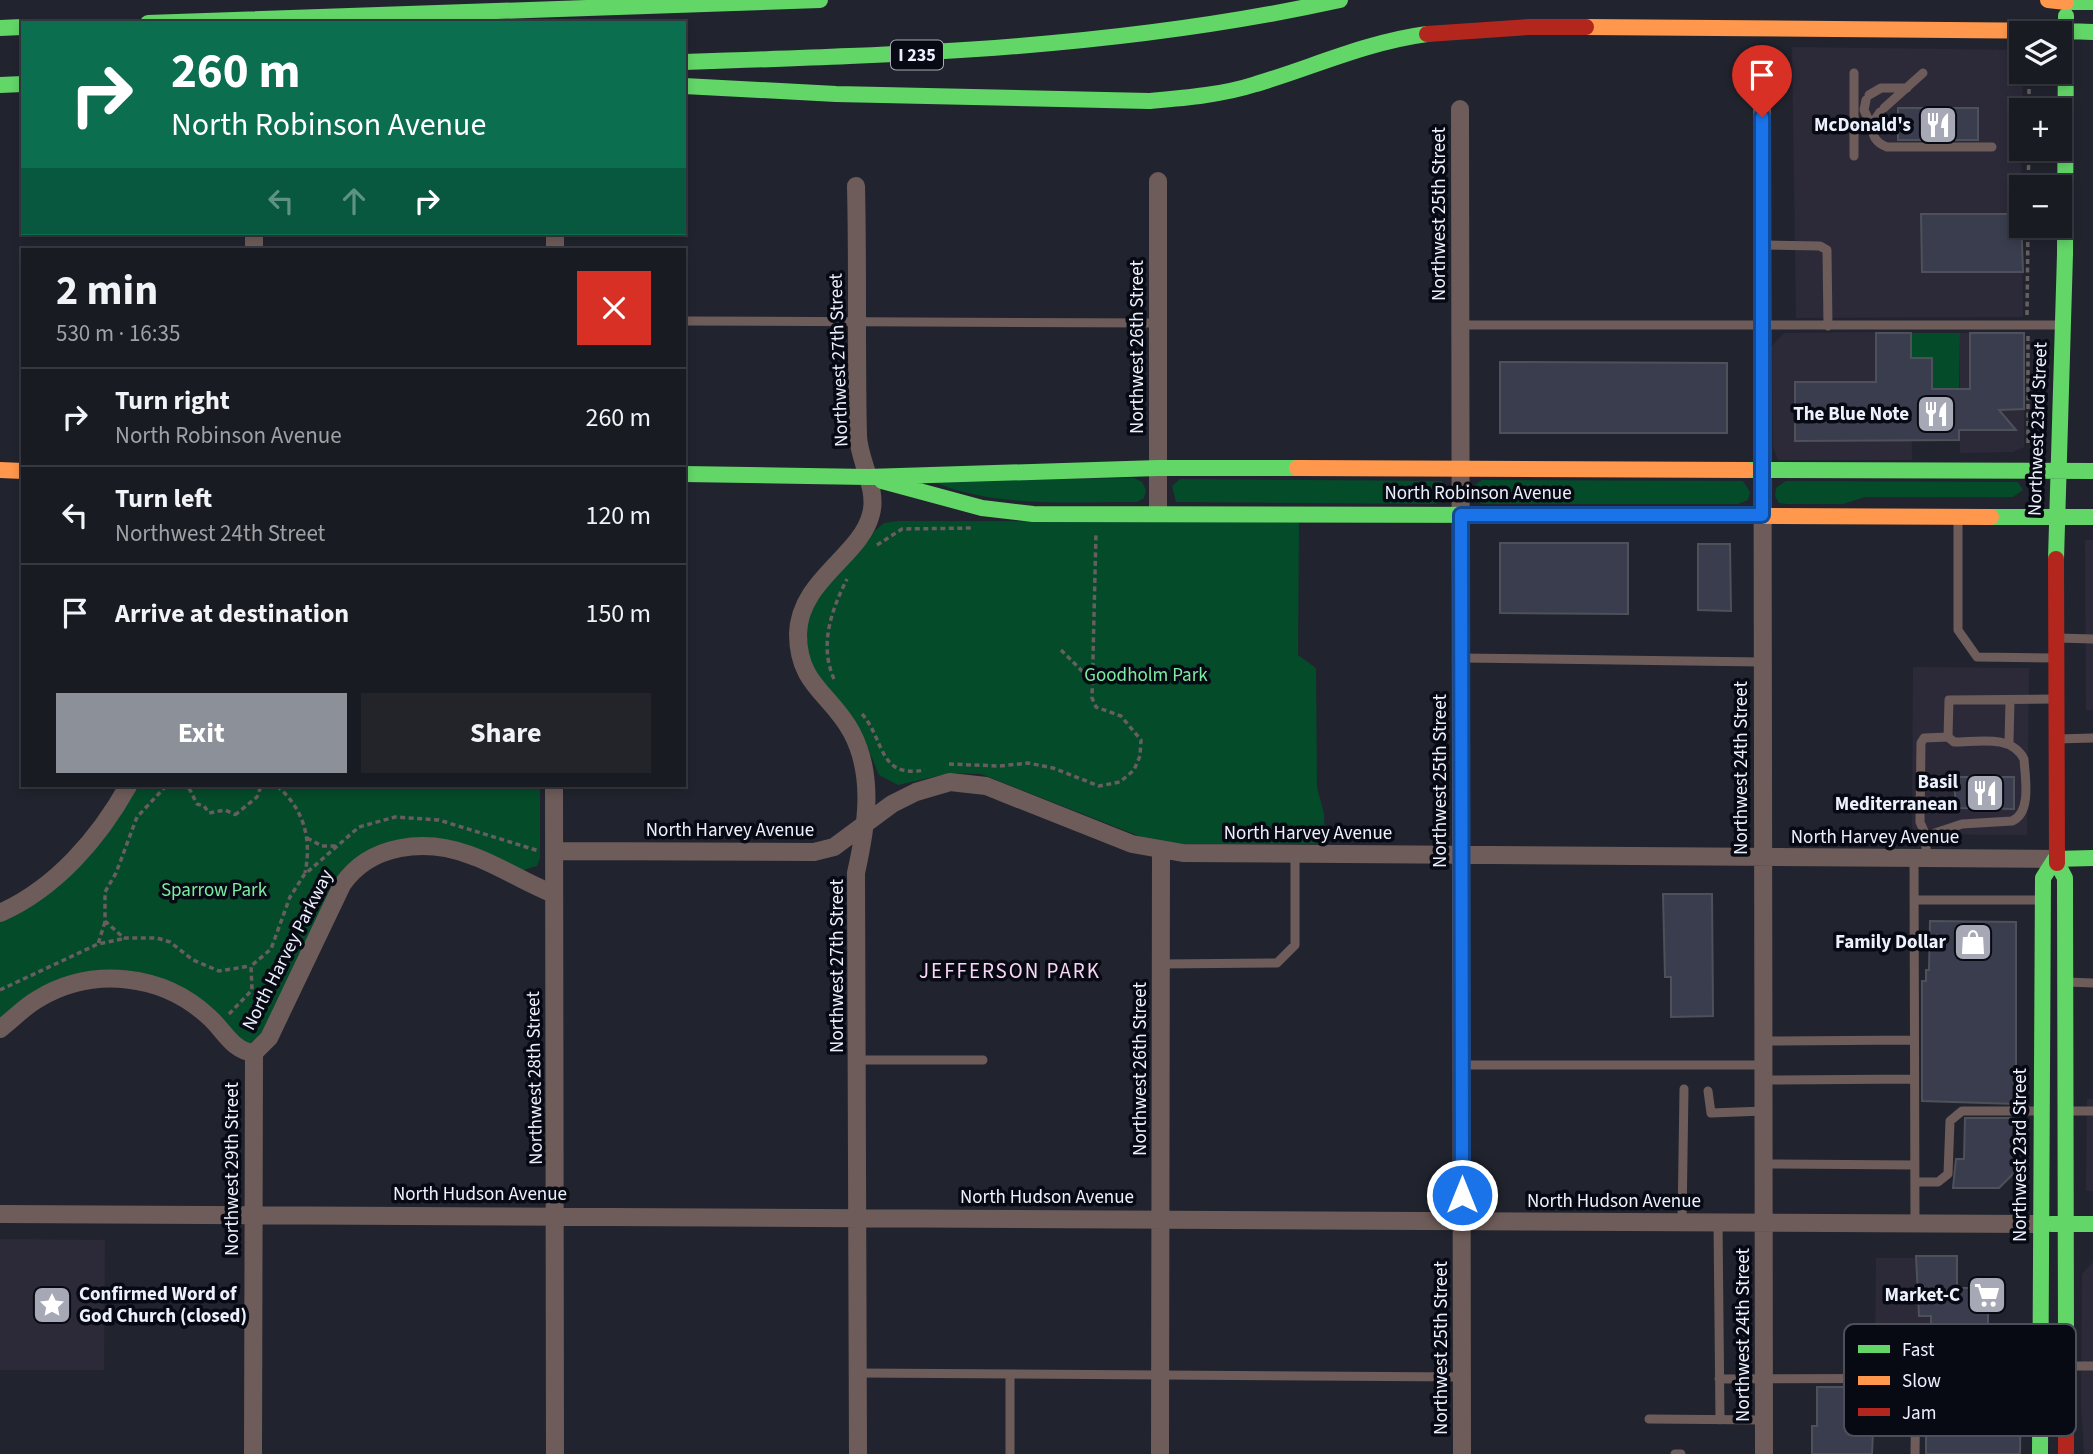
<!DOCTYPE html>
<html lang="en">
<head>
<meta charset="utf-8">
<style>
  :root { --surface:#191b22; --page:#22242a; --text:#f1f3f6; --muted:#9fa1a5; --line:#373940; --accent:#8c9099 }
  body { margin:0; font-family:"Source Sans 3",sans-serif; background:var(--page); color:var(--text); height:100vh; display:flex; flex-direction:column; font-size:26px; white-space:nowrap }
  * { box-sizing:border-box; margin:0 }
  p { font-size:23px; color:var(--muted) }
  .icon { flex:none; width:38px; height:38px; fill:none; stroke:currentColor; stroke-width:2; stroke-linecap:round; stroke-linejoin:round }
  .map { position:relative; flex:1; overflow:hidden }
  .panel { position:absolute; left:21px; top:248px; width:665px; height:539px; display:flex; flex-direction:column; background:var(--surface); border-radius:0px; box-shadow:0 4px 10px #0003,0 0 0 2px var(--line) }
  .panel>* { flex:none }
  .hud { position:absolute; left:21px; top:21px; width:665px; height:214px; border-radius:0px; box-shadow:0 4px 10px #0003,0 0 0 2px var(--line); background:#0b6e4f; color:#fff; overflow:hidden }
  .tools { position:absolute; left:2009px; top:21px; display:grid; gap:14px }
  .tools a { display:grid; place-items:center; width:63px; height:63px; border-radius:0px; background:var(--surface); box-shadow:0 4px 10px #0003,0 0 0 2px var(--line); font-size:35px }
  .pin { position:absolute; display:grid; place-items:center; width:60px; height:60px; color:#fff; margin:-72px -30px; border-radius:50% 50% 50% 0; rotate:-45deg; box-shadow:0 0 7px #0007 }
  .pin .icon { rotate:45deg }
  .me { position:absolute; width:77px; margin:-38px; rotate:0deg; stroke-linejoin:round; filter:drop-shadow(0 0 5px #0008) }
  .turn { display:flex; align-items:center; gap:24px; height:147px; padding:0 35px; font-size:32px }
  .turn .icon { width:91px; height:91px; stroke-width:2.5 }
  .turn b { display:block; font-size:49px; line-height:60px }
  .lanes { display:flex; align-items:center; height:66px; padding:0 35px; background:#0003; justify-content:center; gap:35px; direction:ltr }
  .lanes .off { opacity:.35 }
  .round { display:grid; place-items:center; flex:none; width:74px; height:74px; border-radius:0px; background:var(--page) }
  .head { display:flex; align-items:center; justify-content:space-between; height:119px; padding:0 35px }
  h1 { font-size:42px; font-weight:700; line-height:52px }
  .action { display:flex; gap:14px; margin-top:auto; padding:14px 35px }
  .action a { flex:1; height:80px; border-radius:0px; background:var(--accent); color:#fff; font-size:28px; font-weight:700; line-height:80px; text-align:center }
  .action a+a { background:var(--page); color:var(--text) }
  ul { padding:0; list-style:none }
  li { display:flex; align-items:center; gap:21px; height:98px; padding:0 35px; border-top:2px solid var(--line) }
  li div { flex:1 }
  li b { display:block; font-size:26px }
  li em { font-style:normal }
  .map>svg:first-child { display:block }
  .commercial { fill:#2c2a39 }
  .green { fill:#044b2a }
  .building { fill:#393d4e; stroke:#4e5159; stroke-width:2 }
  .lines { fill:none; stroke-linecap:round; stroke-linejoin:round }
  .path { stroke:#675e5f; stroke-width:3.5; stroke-dasharray:5 3.5; stroke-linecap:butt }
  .lane { stroke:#6e5c5a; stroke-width:9 }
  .street { stroke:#6e5c5a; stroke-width:18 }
  .fast { stroke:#63d668; stroke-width:16 }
  .slow { stroke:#ff974d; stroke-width:16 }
  .jam { stroke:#b3261e; stroke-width:16 }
  .route-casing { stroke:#114b97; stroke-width:18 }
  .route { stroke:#1a73e8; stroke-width:12 }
  .labels { text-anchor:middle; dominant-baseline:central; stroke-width:7; stroke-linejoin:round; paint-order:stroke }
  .shield { fill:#080a13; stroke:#a8acb8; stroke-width:2 }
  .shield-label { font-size:18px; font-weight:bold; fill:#edf1fe }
  .poi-label { font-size:19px; font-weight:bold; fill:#edf1fe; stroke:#080a13; text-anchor:end }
  .street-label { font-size:19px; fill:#edf1fe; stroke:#080a13 }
  .park-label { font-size:19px; fill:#7beda4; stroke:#080a13 }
  .neighbourhood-label { font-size:21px; letter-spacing:2px; fill:#f9d5f7; stroke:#080a13 }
  .key { fill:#080a13; stroke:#4d4f5a; stroke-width:2 }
  .key-label { font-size:19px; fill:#edf1fe }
</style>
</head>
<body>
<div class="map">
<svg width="2093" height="1454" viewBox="0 0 2093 1454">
  <rect width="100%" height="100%" fill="#21242e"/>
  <path class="commercial" d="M1792,47L2021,50V72H2024L2021,110L2023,317L1796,318Z
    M1873,332L1911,333L1912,460H1778L1773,447L1772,346L1784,333Z
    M2024,332V447L2013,452L1960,453V333Z
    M2085,540H2093V710H2086Z
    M1913,667L2029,668L2027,835L1912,834Z
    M2087,1099H2093V1191H2086Z
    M0,1239L105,1240L104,1370H0Z
    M1876,1258H1956L1954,1330L2018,1331L2019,1370L1875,1369Z
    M2093,1262V1454H2084L2081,1406L2082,1274Z"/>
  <path class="green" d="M1911,333H1960L1959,389H1932V358H1911Z
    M1134,478L1142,482L1146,490L1144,498L1137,502C1068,502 995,508 931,481Z
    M1180,479L1442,481L1447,492L1446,498L1436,504L1176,502L1172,486Z
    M1482,480L1743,481L1750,492L1748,500L1738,504H1483L1476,502L1472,493L1475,485Z
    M1786,481L2018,482L2023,490L2013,497H1865L1843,504H1787L1779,503L1775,496L1776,488Z
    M897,521L1299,522L1298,655L1316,668L1317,787L1324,814L1325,844H1168L1144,838L981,774L950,773L898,785L879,775L864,738L808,660L806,628L814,602L861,543L884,523Z
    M137,786H540V858L537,866L523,870L435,841L335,880L262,1036L253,1043H243L179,988L54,982L36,990L0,1021V921L124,808Z"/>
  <path class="building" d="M1898,108H1978V140H1898Z
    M1921,214H2021L2023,272H1922Z
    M1876,333H1911V358H1932V389H1970V333H2024V409L1999,410L2016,430H1959V440L1795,441V382H1876Z
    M1500,362L1727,363V433H1500Z
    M1500,543H1628V614L1500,613Z
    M1698,544H1730L1731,611L1698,610Z
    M1955,777H2014V809L1955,808Z
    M1663,894H1712L1713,1016L1671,1017V977H1665Z
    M1930,921L2016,922V1104L1922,1101V981H1926V970H1929Z
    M1965,1118H2017V1170L1999,1188H1953L1956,1159H1964Z
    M1916,1256H1957V1288H1988V1331H2018L2017,1371H1926V1367H1916L1917,1347H1931V1316H1919Z
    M1926,1385H2021L2020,1454H1926Z
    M1817,1387H1875L1872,1454H1812V1426H1817Z"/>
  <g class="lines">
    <path class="path" d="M2029,72V110
      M2028,187L2029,149
      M2027,315L2028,226
      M2028,336V445
      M877,545L902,529L973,528
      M1061,650L1082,671L1119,673
      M834,679C819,645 831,611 847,579
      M862,714C885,740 878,779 925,770
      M949,764L999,766L1028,763L1053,768L1099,786L1120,782L1134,770L1140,756L1141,740L1121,716L1096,707L1092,698L1096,533
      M166,786L137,817L116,873L105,892V921L124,938H157L170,942L193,960L219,971L250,966
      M277,786C304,809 312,839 305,873
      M189,788L197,804L204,806L209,813L225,810L236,815
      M235,815L257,797L261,786
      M307,838L322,846H338
      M105,922L98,944L122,939
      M0,990L98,944
      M229,1014L252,990L251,966L271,949L290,897L304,875L359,827L395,817L439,820L539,851"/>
    <path class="lane" d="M1854,73V156
      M1869,95L1881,88H1907
      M1866,100L1864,110L1871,125
      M1884,108L1923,73
      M1880,112L1871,125C1873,137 1876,143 1887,147H1992
      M1762,245L1820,246L1827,250L1828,326
      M684,321L1158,323
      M1461,325H2061
      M1958,520V630L1977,657L2054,658
      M2058,638L2093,639
      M1461,658L1762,662
      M2056,739L2093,738
      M2009,742L2010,700
      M1926,836L1962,824L2012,821C2032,813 2025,777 2024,759C2011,734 1978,742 1954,742L1948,737
      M1914,858L1915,1223
      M1926,858V836L1920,822L1921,743L1924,738L1948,737L1949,700L2055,699
      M1914,900H2041
      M1161,964L1277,963L1295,945V854
      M2067,982L2093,983
      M1763,1041L1914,1040
      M858,1060H983
      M1461,1065H1763
      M1764,1080L1914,1079
      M1708,1091L1711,1113L1764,1111
      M2067,1111H2093
      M1764,1164L1915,1165
      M1915,1182H1938L1948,1174L1950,1121L1962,1111H2039
      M1682,1222L1684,1089
      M1718,1222L1720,1420
      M2068,1366H2093
      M858,1373L1462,1377
      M1719,1379L2038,1378
      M1649,1419L1764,1420
      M1010,1454V1374
      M1675,1454H1681
      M1915,1454L1916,1379"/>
    <path class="street" d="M1762,83L1764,1454
      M1460,109L1462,1454
      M1158,181V513
      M856,186C858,270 856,353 858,436C859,461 878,489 871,514C861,556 799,580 798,634C798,686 832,694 852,733C875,777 866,828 856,873L858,1454
      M254,250V233
      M555,250V233
      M554,786L555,1454
      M554,851L814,852L834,847L892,804L916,792L950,782L986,786L1132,844L1183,853L2055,859
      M0,913C56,888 99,838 128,786
      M0,1029C13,1019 24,1007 38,999C93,966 163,974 209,1017C224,1030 232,1051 254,1053L269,1038L342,885C370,844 425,838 470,855C499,865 525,883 554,894
      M0,1214L2040,1224
      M253,1454L254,1053
      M1160,1454L1161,851"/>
    <path class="fast" d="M2066,2H2093
      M148,23L820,0
      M0,28L23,27
      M2066,31L2093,32
      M684,62C906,55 1122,48 1340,0
      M0,85L23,84
      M684,86L836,94L1149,101C1184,98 1222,95 1256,84C1313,67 1367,42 1427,34
      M1747,470L2093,471
      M684,474L868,477L1158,468H1297
      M882,481L982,508L1033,514L1551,515
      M1991,517H2093
      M2056,559L2065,254L2066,16
      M2055,859L2093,858
      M2057,863L2065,878L2066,1340
      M2051,1224H2093
      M2040,1454L2043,878L2055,859"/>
    <path class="slow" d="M2048,0L2066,2
      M1586,27L2066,31
      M1297,468L1747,470
      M0,470L23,471
      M1551,515L1991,517"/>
    <path class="jam" d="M1427,34L1529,27H1586
      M2056,559L2057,863
      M2066,1340V1454"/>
  </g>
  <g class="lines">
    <g class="route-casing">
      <path id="route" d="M1462,1195L1461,515H1762V117"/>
    </g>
    <use href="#route" class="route"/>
  </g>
  <defs>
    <g id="restaurant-square" transform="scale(2.0125)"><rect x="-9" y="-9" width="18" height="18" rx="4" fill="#a6a9b5" stroke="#080a13"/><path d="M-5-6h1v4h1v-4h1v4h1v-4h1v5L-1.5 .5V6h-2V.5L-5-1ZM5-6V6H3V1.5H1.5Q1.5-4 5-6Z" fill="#fff"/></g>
    <g id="shop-square" transform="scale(2.0125)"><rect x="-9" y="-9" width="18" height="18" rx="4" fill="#a6a9b5" stroke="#080a13"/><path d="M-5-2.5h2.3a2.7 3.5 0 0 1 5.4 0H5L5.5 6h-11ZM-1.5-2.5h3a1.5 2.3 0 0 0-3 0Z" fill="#fff"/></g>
    <g id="supermarket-square" transform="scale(2.0125)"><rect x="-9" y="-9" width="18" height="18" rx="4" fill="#a6a9b5" stroke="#080a13"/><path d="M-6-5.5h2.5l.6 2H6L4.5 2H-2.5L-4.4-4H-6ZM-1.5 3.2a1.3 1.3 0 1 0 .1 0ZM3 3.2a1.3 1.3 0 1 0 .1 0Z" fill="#fff"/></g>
    <g id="sight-square" transform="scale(2.0125)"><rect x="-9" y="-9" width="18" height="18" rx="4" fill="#a6a9b5" stroke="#080a13"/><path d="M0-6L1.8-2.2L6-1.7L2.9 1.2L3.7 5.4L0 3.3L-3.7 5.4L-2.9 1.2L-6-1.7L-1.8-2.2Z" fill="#fff"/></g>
  </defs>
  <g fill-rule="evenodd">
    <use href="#restaurant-square" x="1938" y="125"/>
    <use href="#restaurant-square" x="1936" y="414"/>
    <use href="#restaurant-square" x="1985" y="793"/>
    <use href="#shop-square" x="1973" y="942"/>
    <use href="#supermarket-square" x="1987" y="1295"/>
    <use href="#sight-square" x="52" y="1305"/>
  </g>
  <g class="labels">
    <rect class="shield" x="891" y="40.5" width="52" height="29" rx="5"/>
    <g class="shield-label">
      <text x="917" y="55">I 235</text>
    </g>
    <g class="poi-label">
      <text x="1911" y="125">McDonald's</text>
      <text x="1909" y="414">The Blue Note</text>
      <text x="1958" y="782">Basil<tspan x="1958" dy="22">Mediterranean</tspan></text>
      <text x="1946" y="942">Family Dollar</text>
      <text x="79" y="1294" text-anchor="start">Confirmed Word of<tspan x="79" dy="22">God Church (closed)</tspan></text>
      <text x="1960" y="1295">Market-C</text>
    </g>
    <g class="street-label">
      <text transform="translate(1439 214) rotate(-90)">Northwest 25th Street</text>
      <text transform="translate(1137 347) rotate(-90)">Northwest 26th Street</text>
      <text transform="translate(839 360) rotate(-92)">Northwest 27th Street</text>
      <text transform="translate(2038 429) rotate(-88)">Northwest 23rd Street</text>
      <text x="1478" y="493">North Robinson Avenue</text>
      <text transform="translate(1741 768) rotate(-90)">Northwest 24th Street</text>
      <text transform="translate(1440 781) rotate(-90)">Northwest 25th Street</text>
      <text x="730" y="830">North Harvey Avenue</text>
      <text x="1308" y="833">North Harvey Avenue</text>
      <text x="1875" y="837">North Harvey Avenue</text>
      <text transform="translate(288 950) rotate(-63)">North Harvey Parkway</text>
      <text transform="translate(837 966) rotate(-90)">Northwest 27th Street</text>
      <text transform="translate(1140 1069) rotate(-90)">Northwest 26th Street</text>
      <text transform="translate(535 1078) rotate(-91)">Northwest 28th Street</text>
      <text transform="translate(2020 1155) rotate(-90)">Northwest 23rd Street</text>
      <text transform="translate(232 1169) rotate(-90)">Northwest 29th Street</text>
      <text x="480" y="1194">North Hudson Avenue</text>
      <text x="1047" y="1197">North Hudson Avenue</text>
      <text x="1614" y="1201">North Hudson Avenue</text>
      <text transform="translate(1743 1335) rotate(-90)">Northwest 24th Street</text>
      <text transform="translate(1441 1348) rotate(-90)">Northwest 25th Street</text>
    </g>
    <g class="park-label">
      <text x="1146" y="675">Goodholm Park</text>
      <text x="214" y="890">Sparrow Park</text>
    </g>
    <g class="neighbourhood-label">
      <text x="1010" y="971">JEFFERSON PARK</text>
    </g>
  </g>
  <rect x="1844" y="1324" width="232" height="112" rx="10" class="key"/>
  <rect x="1858" y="1345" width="32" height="8" fill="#63d668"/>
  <rect x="1858" y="1376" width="32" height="9" fill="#ff974d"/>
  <rect x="1858" y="1408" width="32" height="8" fill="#b3261e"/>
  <g class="key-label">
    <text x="1902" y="1356">Fast</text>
    <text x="1902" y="1387">Slow</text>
    <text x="1902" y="1419">Jam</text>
  </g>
</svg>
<div class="tools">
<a><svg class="icon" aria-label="layers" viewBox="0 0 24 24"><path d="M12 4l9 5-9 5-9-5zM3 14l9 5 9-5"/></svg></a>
<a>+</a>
<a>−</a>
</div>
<div class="pin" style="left:1762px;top:117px;background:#d93025"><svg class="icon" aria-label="arrive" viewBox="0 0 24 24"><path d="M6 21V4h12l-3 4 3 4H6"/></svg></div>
<svg class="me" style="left:1462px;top:1195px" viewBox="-20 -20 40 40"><circle r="17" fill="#1a73e8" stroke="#fff" stroke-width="3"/><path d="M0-11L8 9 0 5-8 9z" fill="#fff"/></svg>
<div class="hud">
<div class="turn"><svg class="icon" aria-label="right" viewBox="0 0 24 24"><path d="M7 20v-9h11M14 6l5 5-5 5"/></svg><div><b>260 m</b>North Robinson Avenue</div></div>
<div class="lanes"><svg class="icon off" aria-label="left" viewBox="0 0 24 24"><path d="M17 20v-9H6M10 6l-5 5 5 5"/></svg><svg class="icon off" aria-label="ahead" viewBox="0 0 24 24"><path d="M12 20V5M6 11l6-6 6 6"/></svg><svg class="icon" aria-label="right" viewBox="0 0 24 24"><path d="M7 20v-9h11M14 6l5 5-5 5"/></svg></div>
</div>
<section class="panel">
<div class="head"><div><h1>2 min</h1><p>530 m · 16:35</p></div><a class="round" style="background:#d93025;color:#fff"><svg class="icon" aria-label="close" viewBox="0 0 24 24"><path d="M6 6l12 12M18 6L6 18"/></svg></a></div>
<ul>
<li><svg class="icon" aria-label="right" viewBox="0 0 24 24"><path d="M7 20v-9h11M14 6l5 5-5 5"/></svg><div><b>Turn right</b><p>North Robinson Avenue</p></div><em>260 m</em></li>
<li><svg class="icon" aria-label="left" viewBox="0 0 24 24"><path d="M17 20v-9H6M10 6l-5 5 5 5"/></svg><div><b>Turn left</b><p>Northwest 24th Street</p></div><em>120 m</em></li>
<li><svg class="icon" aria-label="arrive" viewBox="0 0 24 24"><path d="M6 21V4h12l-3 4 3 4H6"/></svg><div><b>Arrive at destination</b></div><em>150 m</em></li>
</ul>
<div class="action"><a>Exit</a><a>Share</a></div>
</section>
</div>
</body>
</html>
